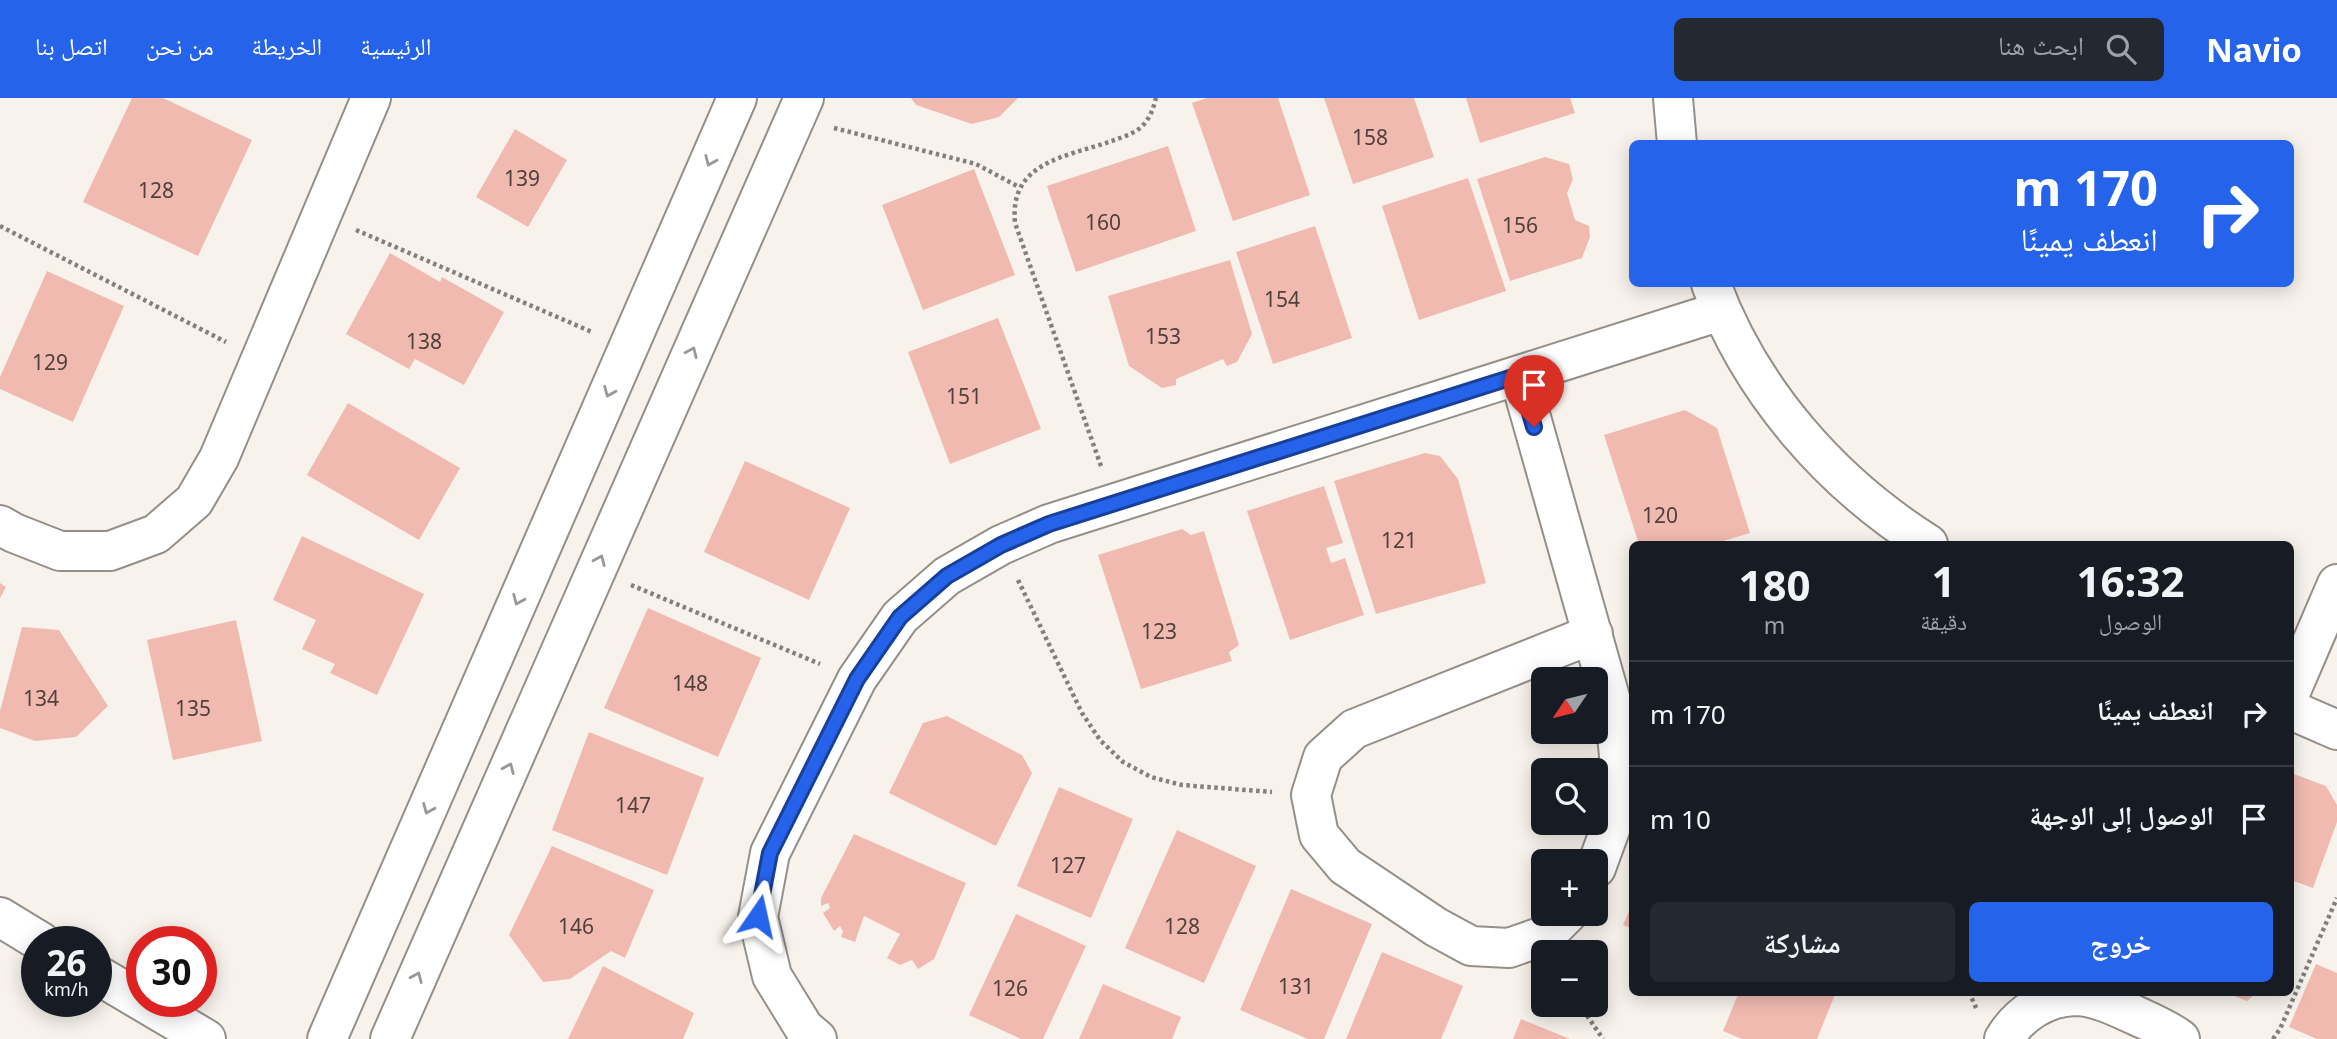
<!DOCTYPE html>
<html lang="ar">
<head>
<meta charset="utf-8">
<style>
  :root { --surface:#171b24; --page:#242831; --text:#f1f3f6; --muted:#9ea1a6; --line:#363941; --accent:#2563eb }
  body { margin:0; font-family:"Noto Sans","Noto Naskh Arabic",sans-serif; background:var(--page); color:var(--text); direction:rtl; height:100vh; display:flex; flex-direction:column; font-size:26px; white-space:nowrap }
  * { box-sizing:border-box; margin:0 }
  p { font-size:23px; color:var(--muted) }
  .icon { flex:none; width:38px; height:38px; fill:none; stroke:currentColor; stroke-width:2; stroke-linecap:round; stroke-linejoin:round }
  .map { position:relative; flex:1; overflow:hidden; direction:ltr }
  .panel { position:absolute; left:1629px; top:443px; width:665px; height:455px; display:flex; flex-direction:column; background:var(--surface); border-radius:10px; box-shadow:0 4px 18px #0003; direction:rtl }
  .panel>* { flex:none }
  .guide { position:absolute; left:1629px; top:42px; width:665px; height:147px; border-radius:10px; box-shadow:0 4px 18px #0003; direction:rtl; background:#2563eb; color:#fff; overflow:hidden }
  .needle { width:46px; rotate:235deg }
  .fabs { position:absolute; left:1531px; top:569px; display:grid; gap:14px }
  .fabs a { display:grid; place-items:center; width:77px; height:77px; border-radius:10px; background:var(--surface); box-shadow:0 4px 18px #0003; font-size:35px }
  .speed { position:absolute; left:21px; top:828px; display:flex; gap:14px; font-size:35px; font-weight:700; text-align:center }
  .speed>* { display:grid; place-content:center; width:91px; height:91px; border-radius:50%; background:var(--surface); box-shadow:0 4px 18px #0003; line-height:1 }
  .speed small { font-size:18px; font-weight:400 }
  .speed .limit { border:10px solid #d22; background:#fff; color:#111 }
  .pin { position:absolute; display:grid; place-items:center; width:60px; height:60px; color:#fff; margin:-72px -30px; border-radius:50% 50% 50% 0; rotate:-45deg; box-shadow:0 0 7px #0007 }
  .pin .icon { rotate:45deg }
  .me { position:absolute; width:77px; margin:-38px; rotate:11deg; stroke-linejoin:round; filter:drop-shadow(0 0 5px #0008) }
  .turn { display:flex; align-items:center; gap:24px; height:147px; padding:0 21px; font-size:32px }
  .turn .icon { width:91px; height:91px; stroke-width:2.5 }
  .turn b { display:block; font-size:49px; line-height:60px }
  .eta { display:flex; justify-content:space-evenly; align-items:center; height:119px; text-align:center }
  .eta b { font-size:42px; font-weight:700; line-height:49px }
  .primary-button { display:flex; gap:14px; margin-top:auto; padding:14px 21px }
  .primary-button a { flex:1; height:80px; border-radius:10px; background:var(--accent); color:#fff; font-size:28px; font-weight:700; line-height:80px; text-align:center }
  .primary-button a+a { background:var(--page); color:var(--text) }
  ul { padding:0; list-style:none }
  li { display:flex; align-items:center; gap:21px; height:105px; padding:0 21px; border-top:2px solid var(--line) }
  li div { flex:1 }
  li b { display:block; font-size:26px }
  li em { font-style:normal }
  header { display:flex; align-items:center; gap:42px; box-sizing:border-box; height:98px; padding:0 35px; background:var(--accent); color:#fff }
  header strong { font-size:33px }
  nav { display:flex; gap:38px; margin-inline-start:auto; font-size:24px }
  .search { width:490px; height:63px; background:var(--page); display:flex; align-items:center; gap:18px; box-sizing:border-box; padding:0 24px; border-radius:10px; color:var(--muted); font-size:26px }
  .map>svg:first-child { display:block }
  .building { fill:#f1bab0 }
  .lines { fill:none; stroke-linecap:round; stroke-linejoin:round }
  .street-casing { stroke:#948f89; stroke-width:42 }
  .secondary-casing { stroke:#948f89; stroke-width:42 }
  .path { stroke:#837f7a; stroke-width:4.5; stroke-dasharray:3.5 3.5; stroke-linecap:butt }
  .street { stroke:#fff; stroke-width:38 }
  .secondary { stroke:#fff; stroke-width:38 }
  .oneway { stroke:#989896 }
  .route-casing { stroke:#184099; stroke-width:18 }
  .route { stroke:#2563eb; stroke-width:12 }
  .labels { text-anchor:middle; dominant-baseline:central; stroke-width:5; stroke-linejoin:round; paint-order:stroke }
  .number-label { font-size:21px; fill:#50413c }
</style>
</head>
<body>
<header>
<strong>Navio</strong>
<div class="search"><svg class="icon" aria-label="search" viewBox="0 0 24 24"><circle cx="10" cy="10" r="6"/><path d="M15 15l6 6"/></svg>ابحث هنا</div>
<nav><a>الرئيسية</a><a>الخريطة</a><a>من نحن</a><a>اتصل بنا</a></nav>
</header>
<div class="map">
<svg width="2337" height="941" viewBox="0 0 2337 941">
  <rect width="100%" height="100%" fill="#f7f2eb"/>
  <path class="building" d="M132,0H163L252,42L198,158L83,104Z
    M911,0H1018L999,19L972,26L916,7Z
    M1207,0H1278L1310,97L1233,123L1192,5Z
    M1324,0H1414L1434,59L1353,86Z
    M1466,0H1570L1575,15L1480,45Z
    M515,31L567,62L528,129L476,99Z
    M1168,48L1196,133L1076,174L1047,88Z
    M1545,59L1569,66L1573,81L1567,95L1575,122L1589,128L1590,139L1582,160L1510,183L1477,81Z
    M974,71L1015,177L923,212L882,107Z
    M1468,80L1506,193L1419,222L1382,108Z
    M1315,128L1352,240L1273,266L1236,154Z
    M390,155L440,184L442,179L504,214L464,287L415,261L409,271L346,236Z
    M1230,162L1252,236L1237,264L1227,268L1223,261L1176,281V287L1162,290L1129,268L1108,198Z
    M47,173L124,208L73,324L0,291V279Z
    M998,220L1041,331L950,366L908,254Z
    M348,305L460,370L419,442L307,377Z
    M1685,312L1717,330L1750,435L1713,446H1639L1604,337Z
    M1425,355L1440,358L1458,381L1486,485L1376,516L1334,383Z
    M745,363L850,410L809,502L704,454Z
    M1324,388L1343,445L1326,450L1331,465L1345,460L1364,517L1290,542L1247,413Z
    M1182,431L1191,437L1204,433L1239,547L1229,554L1232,563L1141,591L1098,457Z
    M302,438L424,496L377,597L330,575L335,566L302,551L316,522L273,502Z
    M0,485L6,489L0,500Z
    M648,510L761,560L718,659L604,610Z
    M236,522L262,643L173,662L147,542Z
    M22,529L59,532L108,608L76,639L35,643L0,630V613Z
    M947,618L1022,657L1032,675L996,748L889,695L923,625Z
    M589,634L704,680L667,777L552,732Z
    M2291,675L2326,688L2337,707V724L2313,790L2291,782Z
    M1059,689L1133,721L1091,820L1017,788Z
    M1177,732L1256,768L1204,885L1125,850Z
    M854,736L966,785L934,861L918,871L912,862L900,867L887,860L900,836L864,818L855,844L841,839L843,833L840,828L834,833L823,815L830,810L828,805L821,808V800Z
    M552,748L654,792L625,860L611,853L570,881L543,884L509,837Z
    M1291,791L1372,826L1324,941H1308L1240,912Z
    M1633,804V831L1623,827Z
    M1016,816L1086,848L1043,941H1021L969,917Z
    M1382,854L1463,888L1441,941H1346Z
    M2316,866L2337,875V941H2317L2289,929Z
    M603,868L694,915L683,941H568Z
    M1103,886L1181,919L1172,941H1079Z
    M1739,894H1836L1817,941H1742L1723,933Z
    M2224,894H2258L2247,903Z
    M1521,921L1570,941H1513Z"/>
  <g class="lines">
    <g class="street-casing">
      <path id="street" d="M1673,0L1677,46
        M1711,186C1751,294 1831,385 1928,446
        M1519,277L1615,617L1620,668L1615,718L1596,770
        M0,427L14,435L60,453H110L156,436L194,403L219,360L371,0
        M2291,593L2337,486
        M2291,612L2337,632
        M1567,816L1546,837L1509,850L1471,848L1436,829L1345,768L1319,737L1311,697L1323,659L1354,631L1593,536
        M327,941L737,0
        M390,941L804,0
        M817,941L804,930L772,878L758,819L770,755L857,581L900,519L947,478L1001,447L1049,426L1721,213
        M2004,941C2019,916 2045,899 2075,898C2096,898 2119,910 2137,918C2152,925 2167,931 2180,941"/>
    </g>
    <g class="secondary-casing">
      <path id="secondary" d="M0,819L41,844
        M96,876L206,941"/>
    </g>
    <path class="path" d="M834,30L976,66L1019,89
      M0,128L226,244
      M356,132L592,234
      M1101,368L1015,125C1009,64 1065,59 1112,43C1122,39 1134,36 1141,29C1150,21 1153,11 1156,0
      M1018,482L1082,615L1100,642L1123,664L1151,679L1182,687L1272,694
      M631,487L820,566
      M1969,894L1977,912
      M1579,906L1603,941
      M2273,941L2280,931L2337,800"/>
    <use href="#street" class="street"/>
    <use href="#secondary" class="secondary"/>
  </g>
  <defs><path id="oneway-chevron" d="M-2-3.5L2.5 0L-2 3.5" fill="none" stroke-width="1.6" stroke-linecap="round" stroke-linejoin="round" transform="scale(1.75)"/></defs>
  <g class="oneway">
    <use href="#oneway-chevron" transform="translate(710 63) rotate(114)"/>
    <use href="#oneway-chevron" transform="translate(692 254) rotate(-66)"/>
    <use href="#oneway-chevron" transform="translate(609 294) rotate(113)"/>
    <use href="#oneway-chevron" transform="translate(600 462) rotate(-66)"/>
    <use href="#oneway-chevron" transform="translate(518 502) rotate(113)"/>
    <use href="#oneway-chevron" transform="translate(509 670) rotate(-66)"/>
    <use href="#oneway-chevron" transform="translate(428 711) rotate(113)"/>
    <use href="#oneway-chevron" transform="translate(417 879) rotate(-66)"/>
  </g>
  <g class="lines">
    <g class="route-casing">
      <path id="route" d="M758,818L770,755L857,581L900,519L947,478L1001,447L1049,426L1519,277L1534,329"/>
    </g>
    <use href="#route" class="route"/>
  </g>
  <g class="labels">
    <g class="number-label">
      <text x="1370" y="39">158</text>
      <text x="522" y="80">139</text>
      <text x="156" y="92">128</text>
      <text x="1103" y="124">160</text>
      <text x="1520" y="127">156</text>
      <text x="1282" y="201">154</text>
      <text x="1163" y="238">153</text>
      <text x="424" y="243">138</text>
      <text x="50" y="264">129</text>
      <text x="964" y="298">151</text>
      <text x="1660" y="417">120</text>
      <text x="1399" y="442">121</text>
      <text x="1159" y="533">123</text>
      <text x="690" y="585">148</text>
      <text x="41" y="600">134</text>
      <text x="193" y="610">135</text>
      <text x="633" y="707">147</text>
      <text x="1068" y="767">127</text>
      <text x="576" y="828">146</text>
      <text x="1182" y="828">128</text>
      <text x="1296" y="888">131</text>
      <text x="1010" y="890">126</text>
    </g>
  </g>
</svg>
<div class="fabs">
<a><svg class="needle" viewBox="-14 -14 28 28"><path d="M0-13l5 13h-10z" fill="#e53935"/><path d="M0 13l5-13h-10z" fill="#9ea1a6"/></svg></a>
<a><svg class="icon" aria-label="search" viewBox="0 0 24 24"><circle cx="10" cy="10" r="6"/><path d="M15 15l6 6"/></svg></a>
<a>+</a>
<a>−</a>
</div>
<div class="speed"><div>26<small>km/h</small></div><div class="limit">30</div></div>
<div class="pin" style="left:1534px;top:329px;background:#d93025"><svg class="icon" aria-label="arrive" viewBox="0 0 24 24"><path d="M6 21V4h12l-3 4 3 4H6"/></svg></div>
<svg class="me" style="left:758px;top:818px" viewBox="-20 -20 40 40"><path d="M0-17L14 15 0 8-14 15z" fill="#2563eb" stroke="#fff" stroke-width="4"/></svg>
<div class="guide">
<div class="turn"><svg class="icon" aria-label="right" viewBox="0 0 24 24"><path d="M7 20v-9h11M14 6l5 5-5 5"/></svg><div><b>170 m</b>انعطف يمينًا</div></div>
</div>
<section class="panel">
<div class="eta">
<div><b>16:32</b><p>الوصول</p></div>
<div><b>1</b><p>دقيقة</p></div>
<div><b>180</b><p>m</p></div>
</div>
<ul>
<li><svg class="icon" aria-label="right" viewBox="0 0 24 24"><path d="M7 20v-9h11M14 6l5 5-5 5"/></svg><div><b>انعطف يمينًا</b></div><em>170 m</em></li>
<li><svg class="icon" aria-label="arrive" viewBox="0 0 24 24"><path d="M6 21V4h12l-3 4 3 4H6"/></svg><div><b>الوصول إلى الوجهة</b></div><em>10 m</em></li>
</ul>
<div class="primary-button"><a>خروج</a><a>مشاركة</a></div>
</section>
</div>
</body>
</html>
